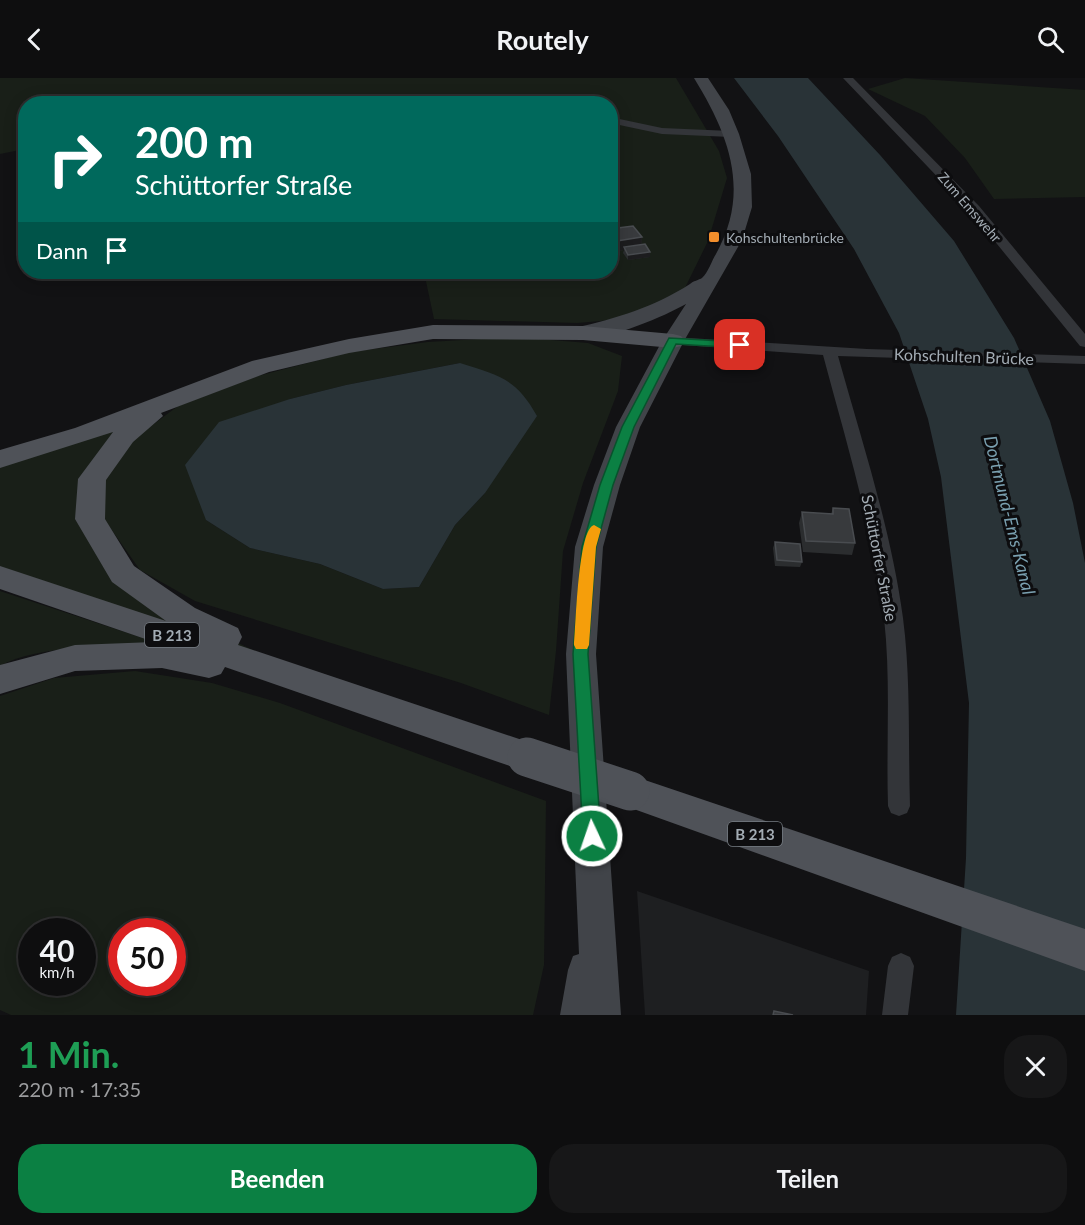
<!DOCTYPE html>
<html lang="de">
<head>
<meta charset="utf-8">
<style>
  :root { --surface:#0e0e0f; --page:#171718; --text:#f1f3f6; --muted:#9b9c9e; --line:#2e2e2f; --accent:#0b8043 }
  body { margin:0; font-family:Lato,sans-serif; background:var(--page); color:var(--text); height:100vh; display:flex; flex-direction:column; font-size:22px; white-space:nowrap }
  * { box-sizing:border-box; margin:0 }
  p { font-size:20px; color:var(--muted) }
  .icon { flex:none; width:33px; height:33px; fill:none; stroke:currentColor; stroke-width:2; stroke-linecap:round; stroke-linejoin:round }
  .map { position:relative; height:937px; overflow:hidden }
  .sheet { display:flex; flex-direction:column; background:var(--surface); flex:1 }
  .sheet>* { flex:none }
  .banner { position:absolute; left:18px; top:18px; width:600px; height:183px; border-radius:24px; box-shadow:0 3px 15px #0003,0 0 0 2px var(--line); background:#00695c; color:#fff; overflow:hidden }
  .speed { position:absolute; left:18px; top:840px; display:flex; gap:12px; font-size:30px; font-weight:700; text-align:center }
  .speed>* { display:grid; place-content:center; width:78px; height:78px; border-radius:50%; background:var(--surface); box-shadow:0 3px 15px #0003,0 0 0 2px var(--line); line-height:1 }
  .speed small { font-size:15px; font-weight:400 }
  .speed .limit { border:9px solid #d22; background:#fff; color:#111 }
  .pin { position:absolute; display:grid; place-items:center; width:51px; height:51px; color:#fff; margin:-26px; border-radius:12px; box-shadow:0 3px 9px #0006 }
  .me { position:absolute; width:66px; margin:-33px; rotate:357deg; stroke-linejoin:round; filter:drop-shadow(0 0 4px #0008) }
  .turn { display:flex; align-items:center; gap:21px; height:126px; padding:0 18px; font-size:27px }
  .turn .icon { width:78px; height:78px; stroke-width:2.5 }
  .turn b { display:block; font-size:42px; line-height:51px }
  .then { display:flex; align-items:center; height:57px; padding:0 18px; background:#0003; gap:12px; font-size:22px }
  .round { display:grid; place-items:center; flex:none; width:63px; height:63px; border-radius:24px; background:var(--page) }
  .overview { display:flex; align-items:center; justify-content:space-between; height:102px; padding:0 18px }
  h1 { font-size:36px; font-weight:700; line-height:45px; color:#1e9e55 }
  .button { display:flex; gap:12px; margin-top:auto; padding:12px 18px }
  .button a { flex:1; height:69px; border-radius:24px; background:var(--accent); color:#fff; font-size:24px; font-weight:700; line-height:69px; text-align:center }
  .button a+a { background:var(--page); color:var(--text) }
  header { display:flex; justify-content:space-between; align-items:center; height:78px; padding:0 18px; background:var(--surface); font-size:27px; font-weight:700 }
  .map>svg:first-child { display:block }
  .built { fill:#1e1f21 }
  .green { fill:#191f18; fill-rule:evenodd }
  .water { fill:#293337 }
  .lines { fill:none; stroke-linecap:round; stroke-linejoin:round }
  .minor { fill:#333539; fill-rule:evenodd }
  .secondary { fill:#414449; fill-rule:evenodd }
  .primary { fill:#4f5258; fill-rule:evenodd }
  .primary-bridge { stroke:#4f5258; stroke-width:39 }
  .wall { fill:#2b2d2f }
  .shaded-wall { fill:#1c1c1e }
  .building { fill:#383a3d; stroke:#494c50; stroke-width:1.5 }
  .route { fill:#0b8043; stroke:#07532c; stroke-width:1.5 }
  .slow { fill:#f59e0b }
  .poi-dot { fill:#f28e2c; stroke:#0d0d0f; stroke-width:2 }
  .labels { text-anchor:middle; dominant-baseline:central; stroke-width:6; stroke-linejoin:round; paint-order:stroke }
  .far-street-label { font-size:14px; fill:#a3acb4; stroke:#0d0d0f }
  .far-poi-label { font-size:14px; fill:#a3acb4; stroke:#0d0d0f; text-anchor:start }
  .shield { fill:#0d0d0f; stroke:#767c82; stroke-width:1.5 }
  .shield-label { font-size:15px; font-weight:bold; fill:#a3acb4 }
  .street-label { font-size:16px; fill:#a3acb4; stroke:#0d0d0f }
  .water-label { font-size:18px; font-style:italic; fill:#7aa0b0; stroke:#0d0d0f }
</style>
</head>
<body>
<header><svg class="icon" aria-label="back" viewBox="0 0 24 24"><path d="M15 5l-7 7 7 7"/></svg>Routely<svg class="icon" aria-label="search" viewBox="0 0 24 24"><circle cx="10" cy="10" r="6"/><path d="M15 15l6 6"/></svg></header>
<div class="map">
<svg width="1085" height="937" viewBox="0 0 1085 937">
  <rect width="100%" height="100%" fill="#121214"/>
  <path class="built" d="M637,813L869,893L866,937H645Z"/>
  <path class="green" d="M0,0H676L719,73L727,100L708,163L683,214L623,240L601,243L577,245L434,241L424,194H610V26H26L25,71L0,76Z
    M905,0L1085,12V119L994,121L965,80L925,38L868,11Z
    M515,259L588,265L622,278L618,313L583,405L563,473L556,573L549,637L461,605L195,523L140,492L104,441V403L127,366L178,328L258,298L350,274L428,264ZM460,285L485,415L455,447L419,509L383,511L320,486L250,470L206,442L290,321L346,307Z
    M174,320L123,358L89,442L184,539L343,615L0,499V381Z
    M0,513L158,565C114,568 37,567 0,588Z
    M135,593L212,605L280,625L546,723L544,887L533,937H11L0,932V618L54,600ZM32,854H82V904H32ZM122,854H172V904H122Z"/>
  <path class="water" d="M734,0H808L880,77L954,163L1014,260L1050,343L1073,425L1085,485V937H956L966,780L969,625L941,399L928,341L899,255L854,171L778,58Z
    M460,285C498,297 516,300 537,338L485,415L455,447L419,509L383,511L320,486L250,470L206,442L185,387L219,344L290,321L346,307Z"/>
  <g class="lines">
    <path class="minor" d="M843,0H853L979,128L1085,256V269L1080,268L971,134Z
      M610,39L662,50L731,53L736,56L731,59L662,56L610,45Z
      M673,259L867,271L1085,278V286L838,278C862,364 891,451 903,540C911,602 908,665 910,728L907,735L899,738L891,735L888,728C886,665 891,602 884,540C873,451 846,363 823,277L668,266L666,263Z
      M901,875L910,879L914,888L908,937H882L888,888L892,879Z"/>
    <path class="secondary" d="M694,0H708L729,32L739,56L751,96L752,129L742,162L684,263L640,349L620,407L603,469L596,576L621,937H560L568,892L573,878L579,876L566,576L575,469L594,407L616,349L662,263L686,226C663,239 600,266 575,260L572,255L575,250C617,240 654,229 690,206C693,203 699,202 702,200C708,195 712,182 716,176C751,113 729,57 694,0Z"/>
    <path class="primary" d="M433,247L583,248L673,256L681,258L685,263L681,268L673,270L583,262L433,261L349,275L269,294L161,335L163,338L133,364L106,402L105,441L134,488L195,530L238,550L242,559L238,567L540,668L545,679L540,690L527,694L225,589L221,596L209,600L162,590L75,593L0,616V587L75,567L154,564L0,511V488L166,543L112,504L75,441L78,401L113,354L0,390V372L75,350L252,283L349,261Z
      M630,697L1085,851V893L617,725L611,713L617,701Z"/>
    <path class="primary-bridge" d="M527,679L630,713"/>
  </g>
  <path class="wall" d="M610,151L642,159L641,167L650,179L628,182L623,175L624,172L610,174Z
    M833,430L855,465L852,477L803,474L799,445L802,434L831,436Z
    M775,464L802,484L800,489L775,488L773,470Z"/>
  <path class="shaded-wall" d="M642,159L641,170L624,169V172L610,174L611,164Z
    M650,174V179L628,182V177Z"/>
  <path class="building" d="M633,148L642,159L610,164V151Z
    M645,166L650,174L628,177L624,169Z
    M833,430L849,431L855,465L806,463L802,434L833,436Z
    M775,464L800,466L802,484L777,482Z
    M774,933L793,937H773Z"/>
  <path class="route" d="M669,260L740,264L745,267L740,270L676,266L634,349L613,407L596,469L588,576L601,758L598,764L592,766L586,764L583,758L573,576L582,469L600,407L622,349Z"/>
  <path class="slow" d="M594,447L601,451L596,469L589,567L587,571H576L574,567C576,547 578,451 594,447Z"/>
  <rect class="poi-dot" x="708" y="153" width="12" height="12" rx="3"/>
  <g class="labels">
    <g class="far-street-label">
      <text transform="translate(970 129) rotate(49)">Zum Emswehr</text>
    </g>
    <g class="far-poi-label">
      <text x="726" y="159">Kohschultenbrücke</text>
    </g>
    <g class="shield">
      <rect x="145" y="545" width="54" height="24" rx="4.5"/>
      <rect x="728" y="744" width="54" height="24" rx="4.5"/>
    </g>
    <g class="shield-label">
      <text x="172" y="557">B 213</text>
      <text x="755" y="756">B 213</text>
    </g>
    <g class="street-label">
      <text transform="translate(964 278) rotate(2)">Kohschulten Brücke</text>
      <text transform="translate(880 480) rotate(79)">Schüttorfer Straße</text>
    </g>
    <g class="water-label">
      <text transform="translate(1010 437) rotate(76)">Dortmund-Ems-Kanal</text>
    </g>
  </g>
</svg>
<div class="speed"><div>40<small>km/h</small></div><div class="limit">50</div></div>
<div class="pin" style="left:740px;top:267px;background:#d93025"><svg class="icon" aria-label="arrive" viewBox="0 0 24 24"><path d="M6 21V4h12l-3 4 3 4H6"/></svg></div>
<svg class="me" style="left:592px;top:758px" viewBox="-20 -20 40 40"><circle r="17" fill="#0b8043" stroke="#fff" stroke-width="3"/><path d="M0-11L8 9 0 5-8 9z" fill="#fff"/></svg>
<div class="banner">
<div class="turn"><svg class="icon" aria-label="right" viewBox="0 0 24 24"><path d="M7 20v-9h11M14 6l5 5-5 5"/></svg><div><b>200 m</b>Schüttorfer Straße</div></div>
<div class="then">Dann<svg class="icon" aria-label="arrive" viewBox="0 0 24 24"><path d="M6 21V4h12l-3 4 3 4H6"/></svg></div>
</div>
</div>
<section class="sheet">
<div class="overview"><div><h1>1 Min.</h1><p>220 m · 17:35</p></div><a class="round"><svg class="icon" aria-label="close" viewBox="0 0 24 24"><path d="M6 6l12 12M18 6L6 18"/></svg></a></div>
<div class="button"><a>Beenden</a><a>Teilen</a></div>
</section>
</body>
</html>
